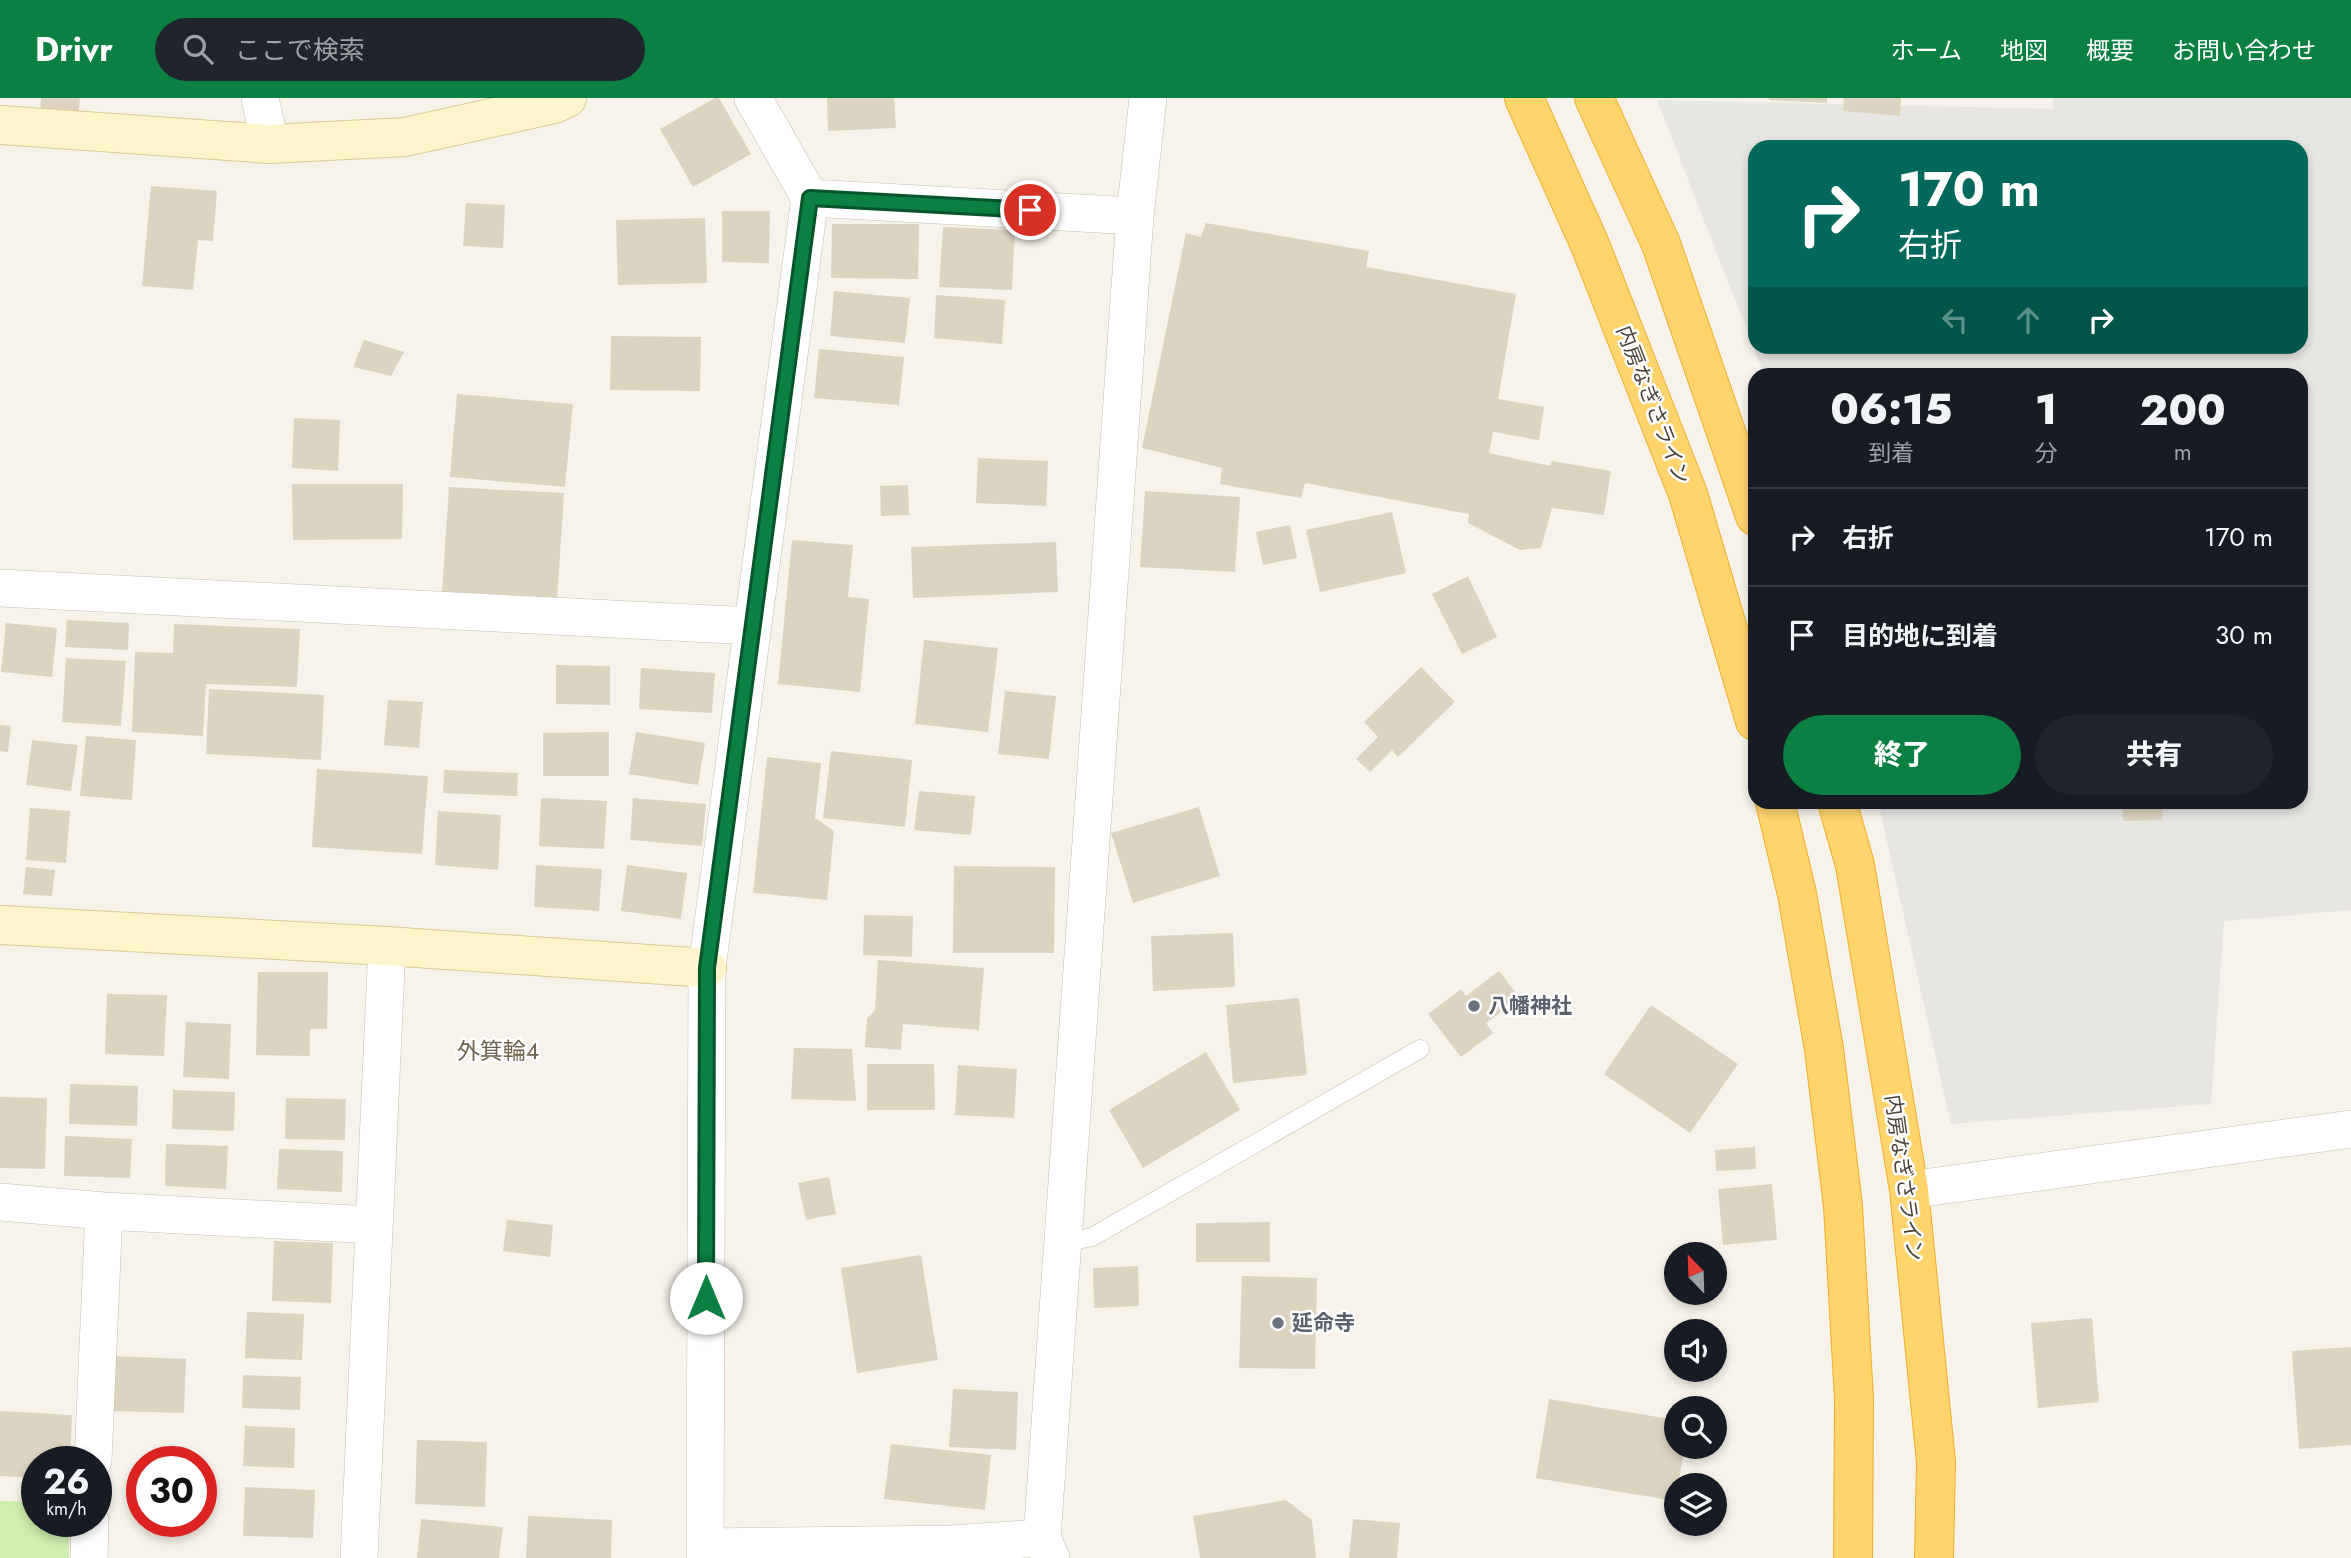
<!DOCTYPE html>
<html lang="ja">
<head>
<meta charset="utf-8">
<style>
  :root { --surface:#171b24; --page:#20242c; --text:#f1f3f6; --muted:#9ea1a6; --line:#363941; --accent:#0b8043 }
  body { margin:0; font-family:Jost,"Noto Sans JP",sans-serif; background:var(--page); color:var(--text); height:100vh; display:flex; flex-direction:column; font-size:26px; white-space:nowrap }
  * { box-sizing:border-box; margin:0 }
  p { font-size:23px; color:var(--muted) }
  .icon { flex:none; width:38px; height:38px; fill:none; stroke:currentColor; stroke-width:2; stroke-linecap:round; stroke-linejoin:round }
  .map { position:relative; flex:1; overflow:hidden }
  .drawer { position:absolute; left:1748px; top:270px; width:560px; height:441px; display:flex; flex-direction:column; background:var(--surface); border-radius:21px; box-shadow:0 4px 10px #0003 }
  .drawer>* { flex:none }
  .banner { position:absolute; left:1748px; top:42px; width:560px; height:214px; border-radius:21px; box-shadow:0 4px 10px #0003; background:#00695c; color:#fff; overflow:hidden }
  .needle { width:46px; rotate:337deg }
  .controls { position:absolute; left:1664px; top:1144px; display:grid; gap:14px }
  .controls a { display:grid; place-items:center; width:63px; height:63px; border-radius:50%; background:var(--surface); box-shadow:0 4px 10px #0003; font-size:35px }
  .speed { position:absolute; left:21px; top:1348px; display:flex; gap:14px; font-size:35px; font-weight:700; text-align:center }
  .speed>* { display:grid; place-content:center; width:91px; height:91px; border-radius:50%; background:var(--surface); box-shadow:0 4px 10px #0003; line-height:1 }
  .speed small { font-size:18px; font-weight:400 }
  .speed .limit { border:10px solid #d22; background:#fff; color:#111 }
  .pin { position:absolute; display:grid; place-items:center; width:60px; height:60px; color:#fff; margin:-30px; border:4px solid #fff; border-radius:50%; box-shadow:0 2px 7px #0007 }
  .me { position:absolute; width:77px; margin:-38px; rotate:0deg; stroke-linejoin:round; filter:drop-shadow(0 0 5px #0008) }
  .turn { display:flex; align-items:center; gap:24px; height:147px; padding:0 35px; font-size:32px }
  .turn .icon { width:91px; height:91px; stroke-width:2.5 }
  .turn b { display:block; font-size:49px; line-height:60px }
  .lanes { display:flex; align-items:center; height:66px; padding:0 35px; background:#0003; justify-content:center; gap:35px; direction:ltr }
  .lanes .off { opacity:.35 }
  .eta { display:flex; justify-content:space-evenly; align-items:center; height:119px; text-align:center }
  .eta b { font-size:42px; font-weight:800; line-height:49px }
  .button { display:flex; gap:14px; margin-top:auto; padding:14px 35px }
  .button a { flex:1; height:80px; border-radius:42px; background:var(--accent); color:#fff; font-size:28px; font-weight:800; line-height:80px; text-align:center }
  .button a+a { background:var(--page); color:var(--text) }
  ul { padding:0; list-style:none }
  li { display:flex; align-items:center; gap:21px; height:98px; padding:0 35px; border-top:2px solid var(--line) }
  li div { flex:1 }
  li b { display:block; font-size:26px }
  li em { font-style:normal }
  header { display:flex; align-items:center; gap:42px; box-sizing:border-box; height:98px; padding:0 35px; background:var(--accent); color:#fff }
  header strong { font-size:33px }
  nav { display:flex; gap:38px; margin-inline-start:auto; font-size:24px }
  .search { width:490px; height:63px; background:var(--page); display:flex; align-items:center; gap:18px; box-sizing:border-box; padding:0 24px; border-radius:38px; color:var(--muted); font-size:26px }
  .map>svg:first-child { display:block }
  .green { fill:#cfeeaf }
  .parking { fill:#e8e6e2; fill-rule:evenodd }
  .building { fill:#ddd3c1 }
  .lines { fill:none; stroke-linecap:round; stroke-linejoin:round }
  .lane-casing { stroke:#c6bfae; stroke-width:19 }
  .street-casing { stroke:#c6bfae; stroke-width:38 }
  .secondary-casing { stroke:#dbcb96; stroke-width:40 }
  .highway-casing { stroke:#eeaf2d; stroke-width:40 }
  .lane { stroke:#fff; stroke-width:18 }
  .street { stroke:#fff; stroke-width:37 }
  .secondary { stroke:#fff5cc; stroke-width:38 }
  .highway { stroke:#ffd46d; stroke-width:38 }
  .route-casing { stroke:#07532c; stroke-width:18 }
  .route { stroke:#0b8043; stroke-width:12 }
  .worship-dot { fill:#6b7280; stroke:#fff; stroke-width:2.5 }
  .labels { text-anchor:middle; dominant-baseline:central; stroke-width:5; stroke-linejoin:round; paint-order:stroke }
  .street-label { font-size:21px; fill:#4c4537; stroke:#fff }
  .worship-label { font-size:21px; font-weight:bold; fill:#5b616d; stroke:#fff; text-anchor:start }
  .neighbourhood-label { font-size:23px; fill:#70634d; stroke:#fff }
</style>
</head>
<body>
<header>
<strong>Drivr</strong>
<div class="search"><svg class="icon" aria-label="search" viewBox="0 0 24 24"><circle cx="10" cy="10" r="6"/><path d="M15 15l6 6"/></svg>ここで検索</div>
<nav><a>ホーム</a><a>地図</a><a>概要</a><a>お問い合わせ</a></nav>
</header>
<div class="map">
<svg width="2351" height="1460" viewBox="0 0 2351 1460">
  <rect width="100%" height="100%" fill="#f7f3ea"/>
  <path class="green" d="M0,1403L37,1404V1423H69V1460H0Z"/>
  <path class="parking" d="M2053,0H2351V812L2224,823L2211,1006L1951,1026L1878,704H2301V276H1764L1657,2L2053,11ZM1755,49H2301V248H1755Z"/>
  <path class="building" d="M41,0H80L78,19L40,17Z
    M715,0H719L751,56L693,89L660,31Z
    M827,0H894L896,30L828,33Z
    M1769,0H1827V5L1769,2Z
    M1844,0H1901L1900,18L1843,13Z
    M2301,59H2304V95H2301Z
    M151,88L217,93L213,143L198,142L193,192L142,188Z
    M466,105L505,107L503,150L463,148Z
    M722,113H770L769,165L722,164Z
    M705,120L707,185L618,187L616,122Z
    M1206,125L1369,153L1366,169L1516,196L1498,301L1544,309L1539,342L1493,334L1489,355L1550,368L1552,363L1611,373L1604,417L1552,410L1541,450L1520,452L1468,425L1469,416L1305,385L1301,400L1220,386L1222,370L1142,350L1186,135L1201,139Z
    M832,126H919L918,181L831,180Z
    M943,129L1015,132L1012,192L939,189Z
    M834,193L910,200L905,245L830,238Z
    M936,197L1005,202L1002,246L934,240Z
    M611,238L701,239L700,293L610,292Z
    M364,242L404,254L391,278L353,269Z
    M819,251L904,259L899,307L814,300Z
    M457,296L573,306L565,389L450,379Z
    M294,320L340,322L338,373L292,370Z
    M978,360L1048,363L1046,408L976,405Z
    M292,386H403L402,441L293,442Z
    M908,387L909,417L881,418L880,388Z
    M449,389L564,395L557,502L442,495Z
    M1145,393L1240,399L1235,474L1140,469Z
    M1392,414L1406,475L1320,494L1306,432Z
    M1290,427L1297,460L1263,467L1256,434Z
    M792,442L853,447L848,499L869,501L860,594L778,586Z
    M1056,444L1058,494L913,500L911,449Z
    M1468,478L1497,539L1462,556L1432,496Z
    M67,522L129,525L128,552L65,549Z
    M6,525L57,530L52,579L1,574Z
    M174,526L300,531L297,589L206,586L203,638L132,634L135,554L173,555Z
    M924,542L998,550L988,634L915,626Z
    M66,560L126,563L121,628L62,624Z
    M556,567L610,568V607L556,606Z
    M1421,569L1455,604L1398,659L1392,652L1370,674L1356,661L1378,639L1364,624Z
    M641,570L715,575L712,615L639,611Z
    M209,591L324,597L321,662L206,656Z
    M1005,593L1056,598L1049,661L998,656Z
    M388,602L423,604L419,650L384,647Z
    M0,627L11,628L8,654L0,653Z
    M609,634V678H543V635Z
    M636,634L705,645L698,687L629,676Z
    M86,638L136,642L132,702L80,698Z
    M32,642L78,647L71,693L26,687Z
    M831,653L912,662L905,729L823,720Z
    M767,659L821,665L815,720L834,733L827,802L753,795Z
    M317,671L428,678L422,756L312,749Z
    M444,672L518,675L517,698L443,695Z
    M919,693L975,698L971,737L914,732Z
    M541,700L607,703L604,751L539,748Z
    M633,700L706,706L702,748L630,742Z
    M2123,704H2163L2162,722L2123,723Z
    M1199,709L1220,778L1133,805L1111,735Z
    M30,710L70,713L66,765L26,762Z
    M438,713L501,717L498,772L435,767Z
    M536,767L602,771L599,813L534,809Z
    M627,767L687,775L681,821L621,813Z
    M954,768L1055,769L1054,855H953Z
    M26,769L55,772L52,798L23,796Z
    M864,817L913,818L912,859L863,857Z
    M1233,835L1235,889L1153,893L1151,838Z
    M878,862L984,870L979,932L903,926L901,952L865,949L867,920L875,913Z
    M1499,873L1520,900L1486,925L1493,935L1461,959L1428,916L1461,891L1466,898Z
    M258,874H328L327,931H310V958L256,957Z
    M107,896L167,897L164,958L105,956Z
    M1299,900L1307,977L1233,985L1226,907Z
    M1651,907L1738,966L1690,1035L1604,976Z
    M186,924L231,926L229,981L183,979Z
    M794,950L852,951L856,1003L791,1001Z
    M1206,954L1240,1012L1143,1070L1109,1012Z
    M867,966H934L935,1012H867Z
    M958,967L1017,971L1014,1020L955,1017Z
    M70,986L138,988L137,1028L69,1026Z
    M173,992L235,994L234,1033L172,1031Z
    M0,999L47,1000L45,1071L0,1070Z
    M286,1000L346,1001L345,1042L285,1041Z
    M65,1038L132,1041L130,1080L64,1078Z
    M166,1046L228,1048L226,1091L165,1088Z
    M1755,1049L1756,1071L1716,1073L1715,1052Z
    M279,1051L343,1053L342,1094L277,1091Z
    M829,1079L836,1116L806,1122L798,1085Z
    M1772,1086L1777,1142L1723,1147L1718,1091Z
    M507,1122L553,1127L550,1159L503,1153Z
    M1270,1124V1164H1196V1125Z
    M274,1143L333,1145L331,1205L272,1203Z
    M921,1157L938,1262L857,1275L841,1170Z
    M1138,1168L1139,1208L1094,1210L1093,1170Z
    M1242,1178L1317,1180L1315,1271L1239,1270Z
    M247,1214L304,1216L302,1262L245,1260Z
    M2092,1220L2099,1304L2038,1310L2031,1225Z
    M2351,1249V1347L2299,1351L2292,1253Z
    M109,1258L186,1261L184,1315L108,1313Z
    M243,1277L301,1279L300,1312L242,1310Z
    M953,1291L1018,1294L1016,1352L949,1349Z
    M1549,1301L1676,1322V1349H1685L1675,1403L1536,1380Z
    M0,1313L72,1317L70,1363H37V1380L0,1378Z
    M245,1328L295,1330L294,1370L243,1368Z
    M417,1342L487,1344L485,1409L415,1406Z
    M891,1346L991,1357L985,1412L884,1401Z
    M245,1389L315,1392L313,1440L243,1438Z
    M1286,1402L1312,1422L1316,1460H1200L1193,1418Z
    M528,1418L612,1422L611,1460H526Z
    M421,1421L503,1429L499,1460H417Z
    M1353,1421L1400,1425L1397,1460H1349Z"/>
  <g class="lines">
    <g class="lane-casing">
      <path id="lane" d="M1063,1145L1092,1139L1420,951"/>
    </g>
    <g class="street-casing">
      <path id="street" d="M260,0L270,46
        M810,100L1135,118
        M0,490L752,528
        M1909,1092L2351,1031
        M0,1104L104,1113L373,1127
        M93,1363L104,1113
        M705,1449L950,1446L1042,1440
        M89,1460L90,1423
        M359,1460L387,848
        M705,1460L707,870L810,100L753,0
        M1051,1460L1042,1440L1135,118L1148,0"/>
    </g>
    <g class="secondary-casing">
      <path id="secondary" d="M0,27L270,46L405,39L554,6L567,0
        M0,827L387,848L707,870"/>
    </g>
    <g class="highway-casing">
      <path id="highway" d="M1524,0L1590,147L1688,396L1755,623
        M1594,0L1661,146L1755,418
        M1775,704L1797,796L1824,951L1843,1108L1854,1301L1853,1460
        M1837,704L1855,767L1909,1092L1936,1364L1934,1460"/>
    </g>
    <use href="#lane" class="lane"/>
    <use href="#street" class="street"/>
    <use href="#secondary" class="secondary"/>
    <use href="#highway" class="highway"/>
  </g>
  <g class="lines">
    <g class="route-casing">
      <path id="route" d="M706,1200L707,870L810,100L1030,112"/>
    </g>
    <use href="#route" class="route"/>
  </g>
  <g class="worship-dot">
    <circle cx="1474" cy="908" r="7"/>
    <circle cx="1278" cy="1225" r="7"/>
  </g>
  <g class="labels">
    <g class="street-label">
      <text transform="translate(1653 307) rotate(69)">内房なぎさライン</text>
      <text transform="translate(1904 1080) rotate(82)">内房なぎさライン</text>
    </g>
    <g class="worship-label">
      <text x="1488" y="908">八幡神社</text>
      <text x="1292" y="1225">延命寺</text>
    </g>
    <g class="neighbourhood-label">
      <text x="498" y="953">外箕輪4</text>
    </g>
  </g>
</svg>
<div class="controls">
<a><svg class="needle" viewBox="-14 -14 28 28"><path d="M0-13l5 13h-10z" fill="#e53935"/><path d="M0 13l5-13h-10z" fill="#9ea1a6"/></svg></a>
<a><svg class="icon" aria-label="sound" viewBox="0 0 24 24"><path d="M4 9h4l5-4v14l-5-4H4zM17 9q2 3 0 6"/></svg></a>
<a><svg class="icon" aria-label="search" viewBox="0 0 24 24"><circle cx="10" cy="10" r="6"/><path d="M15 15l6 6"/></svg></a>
<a><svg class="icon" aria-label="layers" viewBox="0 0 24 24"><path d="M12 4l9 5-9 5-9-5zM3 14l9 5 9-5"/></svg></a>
</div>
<div class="speed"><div>26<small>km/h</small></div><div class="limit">30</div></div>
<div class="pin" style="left:1030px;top:112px;background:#d93025"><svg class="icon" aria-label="arrive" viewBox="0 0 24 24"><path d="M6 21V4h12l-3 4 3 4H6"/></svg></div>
<svg class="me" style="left:706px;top:1200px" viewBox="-20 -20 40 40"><circle r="19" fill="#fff"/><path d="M0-13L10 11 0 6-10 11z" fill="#0b8043"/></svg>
<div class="banner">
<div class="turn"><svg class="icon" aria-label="right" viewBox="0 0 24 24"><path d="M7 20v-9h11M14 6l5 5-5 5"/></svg><div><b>170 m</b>右折</div></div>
<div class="lanes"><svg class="icon off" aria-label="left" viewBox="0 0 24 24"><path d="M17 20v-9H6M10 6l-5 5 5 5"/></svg><svg class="icon off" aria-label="ahead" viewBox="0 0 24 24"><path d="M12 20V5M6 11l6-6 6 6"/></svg><svg class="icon" aria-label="right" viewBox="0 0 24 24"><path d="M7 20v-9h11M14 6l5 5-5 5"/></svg></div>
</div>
<section class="drawer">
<div class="eta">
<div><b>06:15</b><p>到着</p></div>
<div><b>1</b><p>分</p></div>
<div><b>200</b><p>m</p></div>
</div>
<ul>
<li><svg class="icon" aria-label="right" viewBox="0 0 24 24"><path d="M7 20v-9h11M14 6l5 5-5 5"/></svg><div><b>右折</b></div><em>170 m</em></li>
<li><svg class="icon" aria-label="arrive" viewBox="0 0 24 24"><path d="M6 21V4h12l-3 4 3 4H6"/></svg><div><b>目的地に到着</b></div><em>30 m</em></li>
</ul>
<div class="button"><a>終了</a><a>共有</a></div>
</section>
</div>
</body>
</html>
